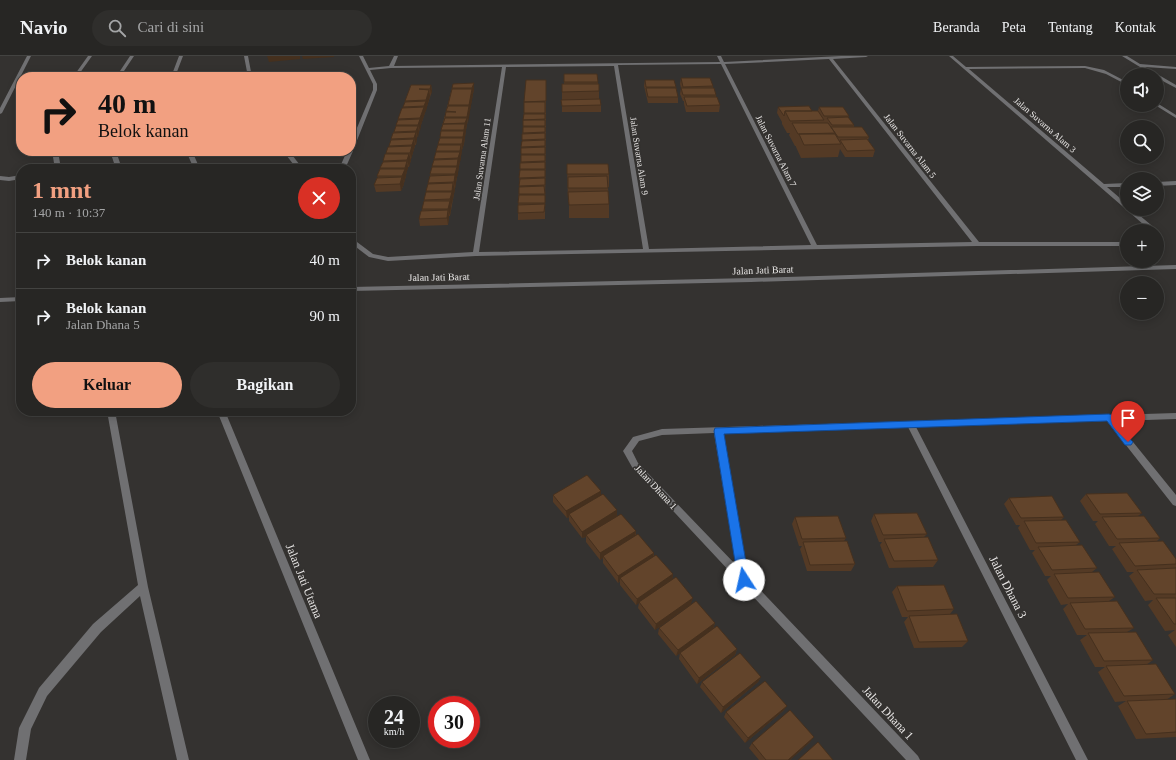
<!DOCTYPE html>
<html lang="id">
<head>
<meta charset="utf-8">
<style>
  :root { --surface:#272624; --page:#2f2e2c; --text:#f1f3f6; --muted:#a4a5a6; --line:#434341; --accent:#f2a081 }
  body { margin:0; font-family:Georgia,serif; background:var(--page); color:var(--text); height:100vh; display:flex; flex-direction:column; font-size:15px; white-space:nowrap }
  * { box-sizing:border-box; margin:0 }
  p { font-size:13px; color:var(--muted) }
  .icon { flex:none; width:22px; height:22px; fill:none; stroke:currentColor; stroke-width:2; stroke-linecap:round; stroke-linejoin:round }
  .map { position:relative; flex:1; overflow:hidden }
  .drawer { position:absolute; left:16px; top:108px; width:340px; height:252px; display:flex; flex-direction:column; background:var(--surface); border-radius:16px; box-shadow:0 2px 10px #0003,0 0 0 1px var(--line) }
  .drawer>* { flex:none }
  .guide { position:absolute; left:16px; top:16px; width:340px; height:84px; border-radius:16px; box-shadow:0 2px 10px #0003,0 0 0 1px var(--line); background:#f2a081; color:#111; overflow:hidden }
  .tools { position:absolute; left:1120px; top:12px; display:grid; gap:8px }
  .tools a { display:grid; place-items:center; width:44px; height:44px; border-radius:50%; background:var(--surface); box-shadow:0 2px 10px #0003,0 0 0 1px var(--line); font-size:20px }
  .speed { position:absolute; left:368px; top:640px; display:flex; gap:8px; font-size:20px; font-weight:700; text-align:center }
  .speed>* { display:grid; place-content:center; width:52px; height:52px; border-radius:50%; background:var(--surface); box-shadow:0 2px 10px #0003,0 0 0 1px var(--line); line-height:1 }
  .speed small { font-size:10px; font-weight:400 }
  .speed .limit { border:6px solid #d22; background:#fff; color:#111 }
  .pin { position:absolute; display:grid; place-items:center; width:34px; height:34px; color:#fff; margin:-41px -17px; border-radius:50% 50% 50% 0; rotate:-45deg; box-shadow:0 0 4px #0007 }
  .pin .icon { rotate:45deg }
  .me { position:absolute; width:44px; margin:-22px; rotate:350deg; stroke-linejoin:round; filter:drop-shadow(0 0 3px #0008) }
  .turn { display:flex; align-items:center; gap:14px; height:84px; padding:0 16px; font-size:18px }
  .turn .icon { width:52px; height:52px; stroke-width:2.5 }
  .turn b { display:block; font-size:28px; line-height:34px }
  .round { display:grid; place-items:center; flex:none; width:42px; height:42px; border-radius:21px; background:var(--page) }
  .summary { display:flex; align-items:center; justify-content:space-between; height:68px; padding:0 16px }
  h1 { font-size:24px; font-weight:700; line-height:30px; color:var(--accent) }
  .button { display:flex; gap:8px; margin-top:auto; padding:8px 16px }
  .button a { flex:1; height:46px; border-radius:24px; background:var(--accent); color:#111; font-size:16px; font-weight:700; line-height:46px; text-align:center }
  .button a+a { background:var(--page); color:var(--text) }
  ul { padding:0; list-style:none }
  li { display:flex; align-items:center; gap:12px; height:56px; padding:0 16px; border-top:1px solid var(--line) }
  li div { flex:1 }
  li b { display:block; font-size:15px }
  li em { font-style:normal }
  header { display:flex; align-items:center; gap:24px; box-sizing:border-box; height:56px; padding:0 20px; background:var(--surface); border-bottom:1px solid var(--line) }
  header strong { font-size:19px }
  nav { display:flex; gap:22px; margin-inline-start:auto; font-size:14px }
  .search { width:280px; height:36px; background:var(--page); display:flex; align-items:center; gap:10px; box-sizing:border-box; padding:0 14px; border-radius:22px; color:var(--muted); font-size:15px }
  .map>svg:first-child { display:block }
  .lines { fill:none; stroke-linecap:round; stroke-linejoin:round }
  .street { fill:#707072; fill-rule:evenodd }
  .wall { fill:#543a25 }
  .shaded-wall { fill:#45301e }
  .building { fill:#62442b; stroke:#45301e }
  .route { fill:#1a73e8; stroke:#114b97 }
  .labels { text-anchor:middle; dominant-baseline:central; stroke-width:3.5; stroke-linejoin:round; paint-order:stroke }
  .far-street-label { font-size:9px; fill:#e9e7e6; stroke:#343230 }
  .street-label { font-size:10px; fill:#e9e7e6; stroke:#343230 }
  .near-street-label { font-size:12px; fill:#e9e7e6; stroke:#343230 }
</style>
</head>
<body>
<header>
<strong>Navio</strong>
<div class="search"><svg class="icon" aria-label="search" viewBox="0 0 24 24"><circle cx="10" cy="10" r="6"/><path d="M15 15l6 6"/></svg>Cari di sini</div>
<nav><a>Beranda</a><a>Peta</a><a>Tentang</a><a>Kontak</a></nav>
</header>
<div class="map">
<svg width="1176" height="704" viewBox="0 0 1176 704">
  <rect width="100%" height="100%" fill="#343230"/>
  <g class="lines">
    <path class="street" d="M27,0H31L2,57L0,58V52Z
      M88,0H92L77,21H73Z
      M130,0H134L120,21H116Z
      M179,0H183L175,21H171Z
      M244,0H248L252,21H248Z
      M359,0H363L369,12L389,10L394,0H398L394,10L720,6L717,0H721L724,6L841,0H868L866,1L833,3L979,186H1127V190H977L476,200L388,205L369,201L352,188L351,179L353,180L357,186L373,198L388,201L473,196L502,11L391,12L370,14L377,28V34L354,92L351,94V86L373,34V28ZM829,3L972,186L817,189L725,8ZM721,8L811,189L649,193L618,9ZM614,10L643,193L479,196L506,11Z
      M949,0H953L966,11L1085,10L1104,14L1127,26V29L1106,18L1085,12L969,13L1104,128L1127,127V131H1107L1127,148V153H1132L1157,174V176V175H1151Z
      M1122,0H1127L1140,8L1176,11V13L1145,11L1176,29V32L1157,22V19H1153Z
      M1157,47L1176,59V62L1155,49H1157Z
      M351,94L353,95L345,113H339L347,95H351Z
      M52,95H58L61,113H55Z
      M110,95H116L122,113H116Z
      M186,95H192L200,113H194Z
      M283,95H289L303,113H297Z
      M21,119V123L9,125L0,124V120L9,121Z
      M1176,125V129L1157,130V126Z
      M1176,209V213L751,226L351,235V231L751,222Z
      M21,241V245L0,246V242Z
      M107,355H115L148,531L189,704H177L140,540L101,576L47,640L31,673L26,704H14L19,672L39,632L93,568L138,529Z
      M217,355H225L370,704H358Z
      M1176,357V363L1116,365L1176,439V450L1173,449L1107,365L916,371L1088,704H1076L908,371L723,377L748,521L918,700L920,704H906L632,411L623,395L633,381L662,373ZM714,377L736,509L638,407L632,395L639,385L662,379Z"/>
  </g>
  <path class="wall" d="M564,18H597L599,35V43L601,49V56H562V28H564Z
    M681,22L713,30V32L716,39V41L720,49L719,56H686L684,48V45H683L680,38L681,32L680,28Z
    M526,24H546V51L545,163L518,164V157L519,131Z
    M645,24L676,31L678,41V47H648L644,30Z
    M474,27V33L466,74L464,88L462,94L450,160H449L448,169L420,170L419,163L422,155V153L424,145V144L426,136L428,127L430,120V118L432,111L438,88L440,82L441,74L453,28Z
    M431,29L432,35L421,69L419,76L417,82L416,89H415V90L411,103V104L409,111H408L406,119V120L404,127H403L404,128L401,135L376,136L374,129L378,122L377,120L380,113V112L383,106V105L386,98V97L389,91V90L391,84V83L396,70L398,63L403,52L405,45Z
    M778,51L812,55H818L819,51L849,60L848,61L854,69V71L869,81L868,84L875,94L873,101H845L840,93L838,101L801,102L796,91V90H795L789,79L790,77H787L782,68V66L777,57Z
    M567,108L609,118V131H608L609,148V162H569V146H568Z
    M601,435V439L617,460L636,475V480L654,497V501L673,518L672,524L691,548L655,574L638,552L639,547L636,549L620,529V525L618,527L603,507V502L600,504L586,486V481L582,482L569,465V461L567,462L553,446V439Z
    M1086,438L1142,457L1138,460L1160,482L1156,486L1176,503V511L1174,513L1176,512V591L1168,579L1175,574L1165,575L1148,549L1153,544L1145,545L1129,520L1134,516H1127L1112,493L1116,490H1109L1095,468L1098,465H1093L1080,445Z
    M1009,442L1064,461L1061,464L1080,486L1076,489L1097,512L1092,516L1115,541L1109,545L1134,572L1127,576L1153,604L1146,609L1175,638L1166,644L1176,643V681L1136,683L1118,650L1126,645L1115,646L1098,616L1105,611H1095L1080,584L1087,579H1077L1063,553L1068,548L1061,549L1047,524L1051,520H1045L1032,497L1035,494H1030L1018,472L1020,469H1016L1004,448Z
    M874,458L927,478L924,481L938,504L933,511L889,512L880,489L882,486H879L871,465Z
    M795,461L846,482L844,485L855,508L851,515H807L800,493L802,490H799L792,468Z
    M897,530L954,553L950,558L968,585L962,591L914,592L904,566L908,561H902L892,536Z
    M715,567L713,573L676,600L658,578L659,572Z
    M737,593L735,599L697,628L679,603L680,597Z
    M761,621L758,626L721,657L700,631L702,626Z
    M787,650L783,655L745,687L724,661L726,656Z
    M810,686L790,704H759L749,692L752,687Z"/>
  <path class="shaded-wall" d="M267,0H300V3L269,6Z
    M302,0H334V1L303,3Z
    M474,27V33L473,38L472,32Z
    M431,29L432,35L431,39L430,33Z
    M472,33L473,39L470,55L469,49Z
    M429,34L430,40L427,51L426,44Z
    M426,45L427,52L425,57L424,50Z
    M469,50L470,56L468,67L467,61Z
    M424,51L425,57L421,69L420,62Z
    M467,62V68L466,74L465,67Z
    M420,63L421,70L420,75L418,69Z
    M465,68L466,75L465,80L464,74Z
    M418,70L419,76L418,82L416,75Z
    M464,75L465,81L464,87L463,81Z
    M416,76L417,83L416,89L414,82Z
    M463,82L464,88L462,94V88Z
    M414,83L415,90L413,96L412,89Z
    M461,89L462,95L461,101L460,95Z
    M412,90L413,97L411,103L410,97Z
    M460,96L461,103L459,109L458,102Z
    M409,98L411,104L409,111L407,104Z
    M458,103L459,110L458,117L457,110Z
    M407,105L408,112L406,119L405,112Z
    M457,111L458,118L456,125L455,118Z
    M405,113L406,120L404,127L402,120Z
    M455,119L456,126L455,133L454,126Z
    M402,121L404,128L401,135L400,128Z
    M453,127L455,134L453,142L452,135Z
    M452,136L453,143L451,150L450,143Z
    M450,145L451,152L450,160L448,153Z
    M448,154L449,161L448,169L447,162Z
    M601,435V442L569,458V461L567,462L566,455Z
    M617,454V461L586,479V481L582,482V476Z
    M636,475L635,482L603,500V502L600,504V497Z
    M654,497L653,503L620,522V525L618,527V520Z
    M673,518L672,525L636,549L637,543Z
    M693,542L691,548L655,574L656,568Z
    M715,567L713,573L676,600L678,594Z
    M737,593L735,599L697,628L699,622Z
    M761,621L758,626L721,657L723,651Z
    M787,650L783,655L745,687L748,682Z
    M814,681L810,686L790,704H788Z"/>
  <path class="building" d="M564,18H597L598,26H564Z
    M681,22H710L713,30L683,31Z
    M526,24H546V45L524,46Z
    M645,24H674L676,31H646Z
    M474,27L472,32H452L453,28Z
    M562,28H599V35L562,36Z
    M411,29H431L430,33H419L429,34L426,44L405,45Z
    M646,32H676L678,41H648Z
    M681,32H714L716,39H683Z
    M452,33H472L469,49H448Z
    M684,41H717L720,49L687,50Z
    M600,43L601,49L562,50L561,44Z
    M426,45L424,50L403,51L405,46Z
    M524,46H545V57H524Z
    M448,50H469L467,61H445L446,56H456L446,55Z
    M809,50L812,55H785L784,60L778,51Z
    M424,51L420,62L398,63L402,52Z
    M819,51H843L849,60H824Z
    M785,55H818L824,64L790,65Z
    M524,58H545V63L523,64Z
    M848,61L854,69H832L827,62Z
    M445,62H467L465,67L443,68Z
    M420,63L418,69H396L398,64Z
    M523,64H545V70H523Z
    M792,67H828L835,77L798,78Z
    M443,68H465L464,74H441Z
    M396,70H418L416,75L394,76Z
    M523,71H545V76L523,77Z
    M831,71H862L869,81H838Z
    M441,75H464L463,81H440Z
    M416,76L414,82L391,83L393,77Z
    M545,77V83L522,84V78Z
    M799,78H835L841,88L804,89Z
    M440,82H463L462,88H438Z
    M414,83L412,89L389,90L391,84Z
    M867,83L875,94L847,95L840,84Z
    M545,84V90L521,91L522,85Z
    M438,89H461L460,95H436Z
    M412,90L410,97H386L388,91Z
    M545,91V98H521V92Z
    M436,96H460L458,102L434,103Z
    M385,98H409L407,104L383,105Z
    M521,99H545V105L521,106Z
    M458,103L457,110H432L434,104Z
    M407,105L405,112H380L383,106Z
    M545,106V113H520V107Z
    M567,108H608L609,118H567Z
    M432,111H457L455,118H430Z
    M380,113H405L402,120H377Z
    M520,114H545V121L519,122Z
    M455,119L454,126L428,127L430,120Z
    M607,120L608,132H568V121Z
    M402,121L400,128L374,129L377,122Z
    M545,122V129L519,130L520,123Z
    M453,127L452,135H426L428,128Z
    M544,130L545,138H519V131Z
    M608,135L609,148L569,149L568,136Z
    M426,136H452L450,143L424,144Z
    M519,139H545V147H518Z
    M424,145H450L448,153H422Z
    M545,148L544,156L518,157V149Z
    M448,154L447,162L419,163L421,155Z
    M587,419L601,435L566,455L553,439Z
    M1127,437L1142,457L1100,458L1086,438Z
    M603,438L617,454L582,476L569,458Z
    M1052,440L1064,461L1021,462L1009,442Z
    M917,457L927,478L883,479L874,458Z
    M621,458L636,475L600,497L586,479Z
    M838,460L846,482L802,483L795,461Z
    M1144,460L1160,482L1117,483L1102,461Z
    M1066,464L1080,486L1036,487L1024,465Z
    M638,478L654,497L618,520L603,500Z
    M928,481L938,504L894,505L884,483Z
    M847,485L855,508L810,509L803,486Z
    M1163,485L1176,503V508L1135,510L1119,487Z
    M1082,489L1097,512L1052,514L1038,491Z
    M656,499L673,518L637,543L620,522Z
    M1176,512V538H1154L1137,514Z
    M1099,516L1115,541L1068,542L1054,518Z
    M676,521L693,542L656,568L639,546Z
    M944,529L954,553L907,555L897,530Z
    M1156,542H1176V568H1174Z
    M696,545L715,567L678,594L659,572Z
    M1117,545L1134,572L1085,573L1070,547Z
    M957,558L968,585L919,586L909,560Z
    M717,570L737,593L699,622L680,597Z
    M1136,576L1153,604L1104,605L1088,577Z
    M740,597L761,621L723,651L702,626Z
    M1156,608L1175,638L1124,640L1106,610Z
    M765,625L787,650L748,682L726,656Z
    M1176,643V676L1146,678L1127,645Z
    M790,654L814,681L788,704H766L752,687Z
    M818,686L833,704H798Z"/>
  <path class="route" d="M1109,358L1112,359L1131,384L1133,386L1131,389H1125L1107,365L724,378L749,524L748,527L744,529L740,527L738,524L714,375L715,372Z"/>
  <g class="labels">
    <g class="far-street-label">
      <text transform="translate(1045 69) rotate(41)">Jalan Suvarna Alam 3</text>
      <text transform="translate(910 90) rotate(52)">Jalan Suvarna Alam 5</text>
      <text transform="translate(776 95) rotate(63)">Jalan Suvarna Alam 7</text>
      <text transform="translate(639 100) rotate(81)">Jalan Suvarna Alam 9</text>
      <text transform="translate(482 103) rotate(-82)">Jalan Suvarna Alam 11</text>
    </g>
    <g class="street-label">
      <text transform="translate(763 214) rotate(-2)">Jalan Jati Barat</text>
      <text transform="translate(439 221) rotate(-1)">Jalan Jati Barat</text>
      <text transform="translate(656 431) rotate(47)">Jalan Dhana 1</text>
    </g>
    <g class="near-street-label">
      <text transform="translate(304 525) rotate(68)">Jalan Jati Utama</text>
      <text transform="translate(1008 531) rotate(63)">Jalan Dhana 3</text>
      <text transform="translate(888 657) rotate(47)">Jalan Dhana 1</text>
    </g>
  </g>
</svg>
<div class="tools">
<a><svg class="icon" aria-label="sound" viewBox="0 0 24 24"><path d="M4 9h4l5-4v14l-5-4H4zM17 9q2 3 0 6"/></svg></a>
<a><svg class="icon" aria-label="search" viewBox="0 0 24 24"><circle cx="10" cy="10" r="6"/><path d="M15 15l6 6"/></svg></a>
<a><svg class="icon" aria-label="layers" viewBox="0 0 24 24"><path d="M12 4l9 5-9 5-9-5zM3 14l9 5 9-5"/></svg></a>
<a>+</a>
<a>−</a>
</div>
<div class="speed"><div>24<small>km/h</small></div><div class="limit">30</div></div>
<div class="pin" style="left:1128px;top:386px;background:#d93025"><svg class="icon" aria-label="arrive" viewBox="0 0 24 24"><path d="M6 21V4h12l-3 4 3 4H6"/></svg></div>
<svg class="me" style="left:744px;top:524px" viewBox="-20 -20 40 40"><circle r="19" fill="#fff"/><path d="M0-13L10 11 0 6-10 11z" fill="#1a73e8"/></svg>
<div class="guide">
<div class="turn"><svg class="icon" aria-label="right" viewBox="0 0 24 24"><path d="M7 20v-9h11M14 6l5 5-5 5"/></svg><div><b>40 m</b>Belok kanan</div></div>
</div>
<section class="drawer">
<div class="summary"><div><h1>1 mnt</h1><p>140 m · 10:37</p></div><a class="round" style="background:#d93025;color:#fff"><svg class="icon" aria-label="close" viewBox="0 0 24 24"><path d="M6 6l12 12M18 6L6 18"/></svg></a></div>
<ul>
<li><svg class="icon" aria-label="right" viewBox="0 0 24 24"><path d="M7 20v-9h11M14 6l5 5-5 5"/></svg><div><b>Belok kanan</b></div><em>40 m</em></li>
<li><svg class="icon" aria-label="right" viewBox="0 0 24 24"><path d="M7 20v-9h11M14 6l5 5-5 5"/></svg><div><b>Belok kanan</b><p>Jalan Dhana 5</p></div><em>90 m</em></li>
</ul>
<div class="button"><a>Keluar</a><a>Bagikan</a></div>
</section>
</div>
</body>
</html>
